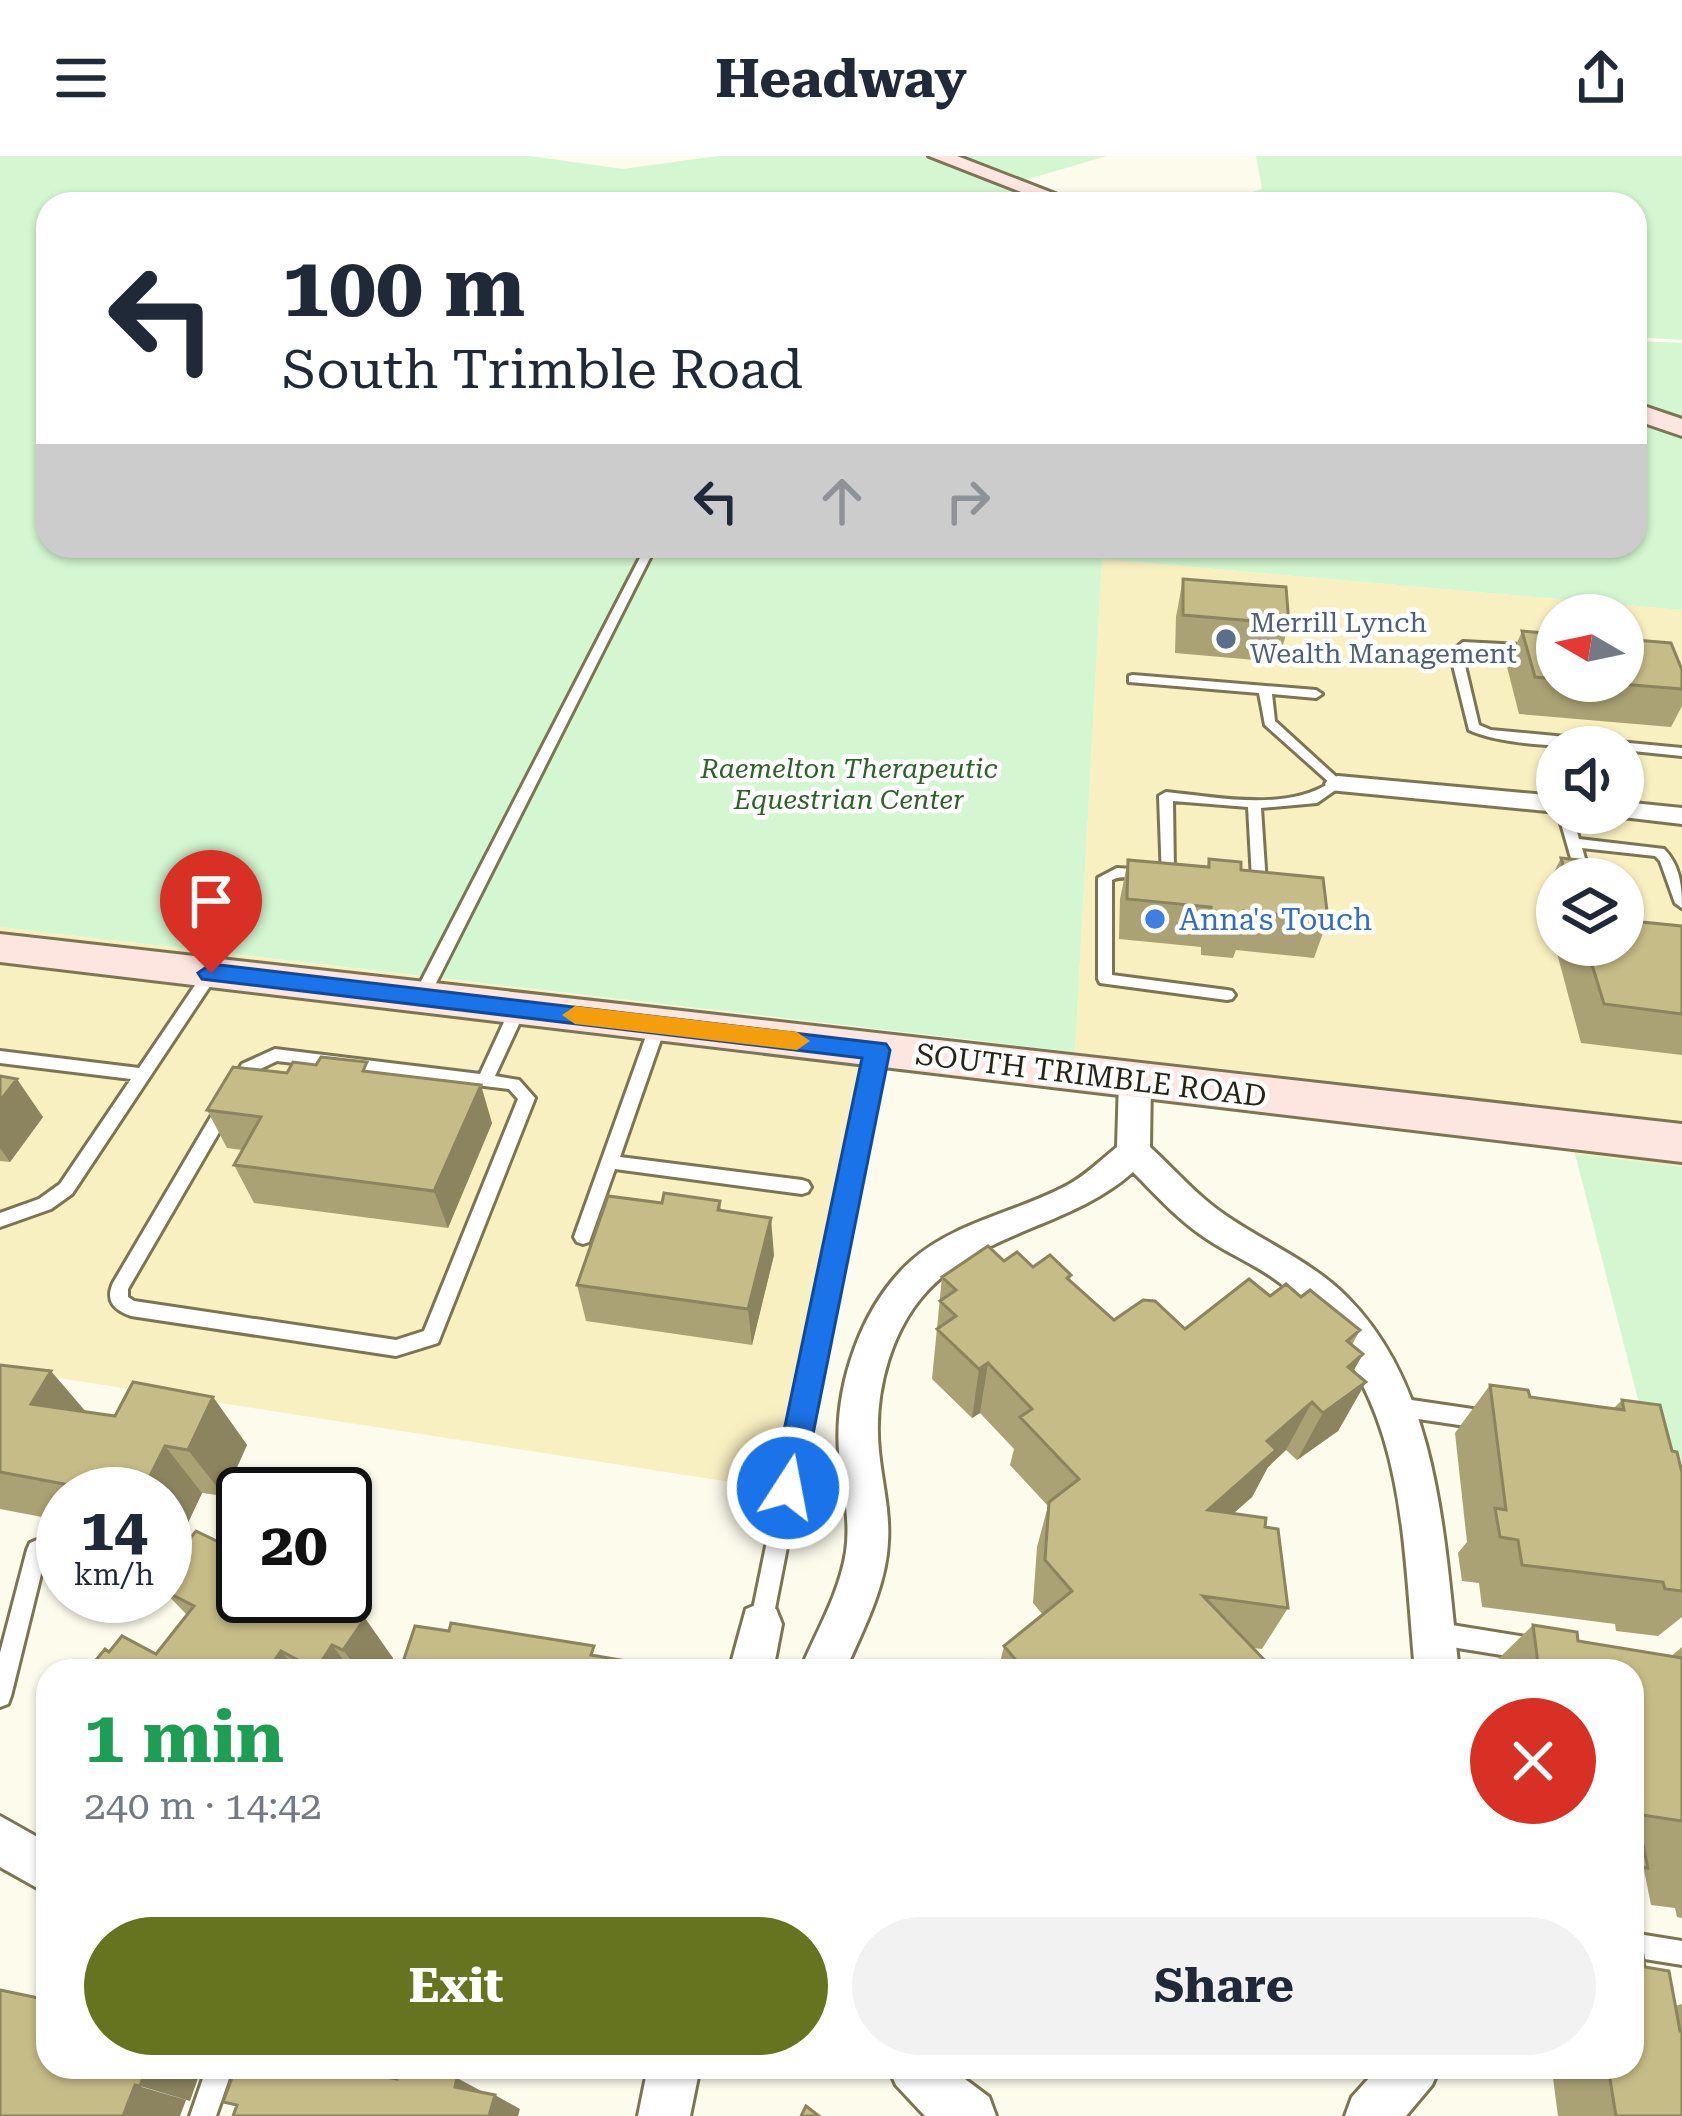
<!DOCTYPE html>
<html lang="en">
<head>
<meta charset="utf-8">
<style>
  :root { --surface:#fff; --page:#f2f2f3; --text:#1f2937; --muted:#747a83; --accent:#66741f }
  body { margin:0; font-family:"Roboto Serif",serif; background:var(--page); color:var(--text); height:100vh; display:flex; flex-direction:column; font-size:45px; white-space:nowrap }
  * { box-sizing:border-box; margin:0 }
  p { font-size:39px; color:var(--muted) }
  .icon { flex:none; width:66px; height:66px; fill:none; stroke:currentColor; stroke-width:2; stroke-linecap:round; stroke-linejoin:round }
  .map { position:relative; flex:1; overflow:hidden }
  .drawer { position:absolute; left:36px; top:1503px; width:1608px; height:420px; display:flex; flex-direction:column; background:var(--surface); border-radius:36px; box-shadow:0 3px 9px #0004 }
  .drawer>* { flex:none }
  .banner { position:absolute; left:36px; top:36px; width:1611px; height:366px; border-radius:36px; box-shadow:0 3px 9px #0004; background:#fff; color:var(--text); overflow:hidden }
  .needle { width:78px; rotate:279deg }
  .controls { position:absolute; left:1536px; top:438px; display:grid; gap:24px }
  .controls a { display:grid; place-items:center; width:108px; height:108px; border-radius:50%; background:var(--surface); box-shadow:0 3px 9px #0004; font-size:60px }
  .speed { position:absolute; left:36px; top:1311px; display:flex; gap:24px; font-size:60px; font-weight:700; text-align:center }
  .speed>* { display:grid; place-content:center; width:156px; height:156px; border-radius:50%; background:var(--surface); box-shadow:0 3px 9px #0004; line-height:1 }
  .speed small { font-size:30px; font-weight:400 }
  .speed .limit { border:6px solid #111; border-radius:18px; background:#fff; color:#111 }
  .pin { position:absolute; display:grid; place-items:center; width:102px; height:102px; color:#fff; margin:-123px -51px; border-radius:50% 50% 50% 0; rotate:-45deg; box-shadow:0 0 12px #0007 }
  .pin .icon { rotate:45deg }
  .me { position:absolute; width:132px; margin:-66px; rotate:11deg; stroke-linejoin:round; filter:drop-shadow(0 0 9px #0008) }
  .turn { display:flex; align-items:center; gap:42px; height:252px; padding:0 48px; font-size:54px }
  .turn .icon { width:156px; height:156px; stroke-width:2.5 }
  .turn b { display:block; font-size:84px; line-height:102px }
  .lanes { display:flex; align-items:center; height:114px; padding:0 48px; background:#0003; justify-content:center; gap:60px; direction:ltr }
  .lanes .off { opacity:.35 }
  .round { display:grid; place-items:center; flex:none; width:126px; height:126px; border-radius:63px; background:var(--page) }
  .overview { display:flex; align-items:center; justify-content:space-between; height:204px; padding:0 48px }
  h1 { font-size:72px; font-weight:700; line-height:90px; color:#1e9e55 }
  .primary-button { display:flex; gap:24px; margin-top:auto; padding:24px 48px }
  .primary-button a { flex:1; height:138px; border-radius:72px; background:var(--accent); color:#fff; font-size:48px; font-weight:700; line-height:138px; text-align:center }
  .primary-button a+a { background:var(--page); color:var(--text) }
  header { display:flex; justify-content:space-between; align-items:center; height:156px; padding:0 48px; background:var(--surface); font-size:54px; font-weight:700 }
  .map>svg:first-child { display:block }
  .built { fill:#f9f0c2; fill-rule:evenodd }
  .green { fill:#d4f6d0 }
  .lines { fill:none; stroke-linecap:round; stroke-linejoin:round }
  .lane-casing { stroke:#7c7553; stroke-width:6 }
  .street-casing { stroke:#7c7553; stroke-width:6 }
  .secondary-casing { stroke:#7c7553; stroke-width:6 }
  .lane { fill:#fff; fill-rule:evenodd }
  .street { fill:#fff; fill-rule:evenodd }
  .secondary { fill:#fee6e0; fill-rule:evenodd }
  .wall { fill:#aaa274; fill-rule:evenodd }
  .shaded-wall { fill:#8b845e }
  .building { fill:#c6bc87; stroke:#8b845e; stroke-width:3 }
  .route { fill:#1a73e8; stroke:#114b97; stroke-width:3 }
  .slow { fill:#f59e0b }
  .service-dot { fill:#5c6f8a; stroke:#fff; stroke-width:4.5 }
  .shop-dot { fill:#3f7fe0; stroke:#fff; stroke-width:4.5 }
  .labels { text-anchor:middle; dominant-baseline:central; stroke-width:9; stroke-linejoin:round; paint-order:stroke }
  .far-service-label { font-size:27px; fill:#4e5e75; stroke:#fff; text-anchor:start }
  .far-park-label { font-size:27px; font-style:italic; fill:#2e6029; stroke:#fff }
  .shop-label { font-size:30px; fill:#366cbe; stroke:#fff; text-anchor:start }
  .street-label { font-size:30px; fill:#272416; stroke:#fff }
</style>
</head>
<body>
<header><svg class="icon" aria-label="menu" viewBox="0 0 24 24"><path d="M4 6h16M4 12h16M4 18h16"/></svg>Headway<svg class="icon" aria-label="share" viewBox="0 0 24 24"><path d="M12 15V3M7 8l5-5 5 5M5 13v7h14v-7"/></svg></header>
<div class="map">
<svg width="1682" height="1960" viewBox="0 0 1682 1960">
  <rect width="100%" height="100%" fill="#fdfbec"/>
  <path class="built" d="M1102,403L1682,454V1011L1575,998L1564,952L1075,896ZM1557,459H1623V525H1557ZM1557,591H1623V657H1557ZM1557,723H1623V789H1557Z
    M0,771L871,873L776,1333L0,1213Z"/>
  <path class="green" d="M0,0H530L623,13L718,0H931L1062,48H48V390H1635V259L1682,276V454L1102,403L1075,896L0,771Z
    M948,0H1107L1018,26Z
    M1256,0H1682V184L1635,181V48H1215L1262,33Z
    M1635,185L1682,187V267L1635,250Z
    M1575,998L1682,1011V1416L1669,1364Z"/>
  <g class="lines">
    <g class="lane-casing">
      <path id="lane" d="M646,390H656L429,841L426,845H416L413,841Z
        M1463,486L1557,491V497L1466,493L1462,497L1479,569L1491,574L1682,592V600L1623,594V591C1581,591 1506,591 1469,574L1450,497Z
        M1133,519L1316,534L1322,538L1316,542L1272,538L1275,565L1344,628L1317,647L1261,652L1266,728L1264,731L1249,732L1242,727L1244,724L1252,723L1248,651L1173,645L1174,716L1183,721L1176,725L1162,723L1159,640L1166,636C1218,641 1283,656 1330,627L1265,569L1259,537L1129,526V520Z
        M1558,657H1572L1579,683L1664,693C1680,709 1682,730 1682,752L1675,747L1660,705L1655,700L1582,692L1591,723H1577Z
        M1117,712L1148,714L1155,718C1143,727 1126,717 1112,724V819L1227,834L1232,835L1235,839L1232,843L1227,844L1100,827L1098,823V722Z
        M211,812L216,813L218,817L216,821L72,1038L51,1053L0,1071V1057L39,1043L60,1028L131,923L0,907V895L139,912L206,813Z
        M518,848L526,853L495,920L519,924L535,942L438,1187L396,1200L131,1160C114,1154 105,1145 113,1127L242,908L275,893L480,918L510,853ZM277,905L509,933L518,943L424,1175L396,1184L134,1145L128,1141V1133L254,916Z
        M658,864L666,869L620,1001L802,1024L808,1026L811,1031L808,1036L802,1038L615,1013L589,1086L583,1088L577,1086L574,1081L650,869Z
        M876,888L884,894L772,1468L769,1476L761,1479L753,1476L750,1468L868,894Z
        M1398,1242L1486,1255L1493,1258L1496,1264L1493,1270L1486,1273L1398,1260L1391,1257L1388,1251L1391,1245Z
        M37,1384L44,1387L47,1394L11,1540L8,1548L0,1551V1497L27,1394L30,1387Z
        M1433,1466L1532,1482L1540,1485L1543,1493L1540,1501L1532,1504L1433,1488L1425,1485L1422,1477L1425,1469Z
        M1632,1777L1682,1785V1809L1632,1801Z
        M207,1911H233L216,1960H190Z"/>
    </g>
    <g class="street-casing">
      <path id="street" d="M1338,620L1557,640V656L1329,634L1325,628L1329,622Z
        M1623,646L1682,652V668L1614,660L1623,657Z
        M1135,912L1146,916L1151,924L1150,991C1175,1014 1197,1040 1225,1059C1267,1088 1311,1105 1347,1141C1442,1236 1444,1391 1459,1515H1415C1401,1367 1407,1235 1285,1131C1262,1111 1232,1100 1207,1083C1179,1065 1156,1039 1133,1016C1075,1068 992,1074 935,1127C891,1168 873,1237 879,1295C882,1326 890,1355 888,1386C886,1431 863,1474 845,1515H800C816,1476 839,1439 846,1396C851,1362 842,1330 839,1296C834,1231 861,1150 911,1105C955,1066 1015,1057 1066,1030C1085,1020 1100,1005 1117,991L1119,924L1124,916Z
        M761,1447L776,1453L782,1468L773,1515H729L746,1453Z
        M0,1660L48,1687V1738L0,1711Z
        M648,1911H700L690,1960H638Z
        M888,1911H949L989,1941L996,1960H925L896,1929Z
        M1379,1911H1440L1432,1929L1406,1960H1345L1352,1941Z"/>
    </g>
    <g class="secondary-casing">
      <path id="secondary" d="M929,0H957L1081,48H1052Z
        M1635,247L1682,263V280L1635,264Z
        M0,778L1682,968V1006L0,806Z"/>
    </g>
    <use href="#lane" class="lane"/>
    <use href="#street" class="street"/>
    <use href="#secondary" class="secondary"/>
  </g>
  <path class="wall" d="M1183,423L1289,468L1278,506L1175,497L1176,461Z
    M1522,475L1557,478V525H1623L1682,514V550L1671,571L1519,558L1507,511Z
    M1561,702L1598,706L1627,721L1642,766L1682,770V899L1581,887L1542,741ZM1557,723H1623V789H1557Z
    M1209,703L1241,714L1328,763L1314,802L1236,794L1233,802L1201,799V791L1119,783L1120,743L1128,704L1207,711Z
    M371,915L492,967L448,1072L254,1047L234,1009L242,994L227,992L207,954L287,917Z
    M0,920L43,961L10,1006L0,1005Z
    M720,1045L721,1055L774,1099L752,1189L586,1165L577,1129L662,1047Z
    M1004,1105L1071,1119L1070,1125L1114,1164L1185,1173L1270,1140L1301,1141L1360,1174L1352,1189L1363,1198L1353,1215L1366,1226L1338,1275L1297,1304L1286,1294L1268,1311L1252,1341L1233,1358L1265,1371L1288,1452L1262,1493L1253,1492L1275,1515H998L1004,1490L1043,1459L1033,1447L1037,1391L1048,1350L1010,1309L1014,1293L980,1257L972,1262L932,1223L942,1121Z
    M0,1209L86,1256L115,1260L213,1241L247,1289L224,1340L202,1337L186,1371L165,1368V1338H63V1365L0,1353Z
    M1490,1229L1530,1241L1614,1252L1622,1244L1672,1295L1682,1317V1461L1658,1480L1616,1475L1615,1468L1482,1451L1479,1427L1462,1425L1458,1397L1467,1386L1455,1277Z
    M172,1405L343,1440L393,1502L385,1515H87L156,1498L187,1459L165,1436V1429L178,1412Z
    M1533,1469L1578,1485L1670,1501L1682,1491V1762L1677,1761L1675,1752L1651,1749L1644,1714L1632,1720V1515H1492V1509Z
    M1645,1811L1675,1850L1682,1848V1960H1558L1553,1922L1543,1920L1542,1911H1632Z"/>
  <path class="shaded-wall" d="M17,923L43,961L10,1006L0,992V945Z
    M481,929L492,967L448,1072L434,1035Z
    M771,1062L774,1099L752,1189L748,1153Z
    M1363,1198L1335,1247L1366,1226L1338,1275L1297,1304L1348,1211Z
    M988,1207L980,1257L972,1262L979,1213Z
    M51,1215L93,1264L31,1248Z
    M213,1241L247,1289L224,1340L188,1294Z
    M1312,1246L1286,1294L1268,1311L1252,1341L1187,1398L1208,1354L1267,1285Z
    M165,1290L202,1337L186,1371L165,1347V1338H157L147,1326Z
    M84,1323L98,1338H86L80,1331Z
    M124,1323L137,1338H129L120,1329Z
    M342,1440L362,1466L365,1462L393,1502L385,1515H359L343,1494L337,1448Z
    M332,1489L352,1515L316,1514Z
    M281,1495L298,1515H267Z
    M147,1911H202L190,1945L140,1930Z
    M338,1911H370L378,1915L374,1928Z
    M457,1922L485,1937L455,1931Z
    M135,1929L186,1944L180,1960H123Z
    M495,1939L520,1953L518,1960H489Z"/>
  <path class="building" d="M1183,423L1286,431L1289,468L1183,459Z
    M1522,475L1557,478V523L1535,521Z
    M1623,483L1671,487L1682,514V533L1584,525H1623Z
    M1561,702L1598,706L1627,721L1642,766L1682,770V858L1604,848L1586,789H1623V723H1567Z
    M1209,703L1241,706V714L1323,722L1328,763L1244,755L1245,763L1211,760V751L1127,743L1128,704L1209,711Z
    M321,901L367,906L363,915L481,929L434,1035L234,1009L261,961L207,954L233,911L287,917L293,906L316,909Z
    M0,920L17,923L0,945Z
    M664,1037L720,1045L718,1054L771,1062L748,1153L577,1129L608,1040L662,1047Z
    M988,1090L1004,1105L1017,1096L1033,1111L1050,1099L1071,1119L1067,1122L1114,1164L1143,1144L1155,1145L1185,1173L1249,1123L1270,1140L1286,1128L1301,1141L1310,1134L1360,1174L1347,1185L1363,1198L1348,1211L1366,1226L1323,1257L1312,1246L1267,1285L1276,1294L1208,1354L1266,1362L1265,1371L1278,1373L1288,1452L1203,1440L1275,1515H1000L1015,1503L1004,1490L1072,1435L1045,1404L1049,1346L1079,1323L1020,1261L1032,1253L988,1207L979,1213L937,1173L956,1160L940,1145L956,1134L942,1121Z
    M0,1209L51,1215L31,1248L115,1260L133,1226L213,1241L188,1294L165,1290L147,1326L124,1323L120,1329L84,1323L80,1331L0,1316Z
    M1490,1229L1528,1234L1530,1241L1601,1251L1624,1254L1622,1244L1660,1249L1672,1295L1677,1296L1682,1317V1435L1665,1433L1663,1426L1522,1409L1518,1384L1500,1381L1495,1352L1506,1354Z
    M196,1375L223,1388L228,1381L243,1389V1440H342L337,1448L365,1462L343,1494L332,1489L316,1514L281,1495L267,1515H87L105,1493L109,1496L122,1480L156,1498L194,1450L165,1435V1429L180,1410L172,1405Z
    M451,1467L594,1490L591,1499L626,1505L623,1515H410L412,1508L403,1506L415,1470L449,1475Z
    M1533,1469L1577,1476L1578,1485L1682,1502V1665L1636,1658L1648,1712L1632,1709V1515H1539Z
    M1632,1797L1643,1799L1645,1811L1669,1815L1680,1875H1682V1960H1616L1608,1911H1632Z
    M0,1834L48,1844V1911H147L140,1930L135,1929L123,1960H0Z
    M236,1911H338L397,1923L401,1911L457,1922L455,1931L495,1939L489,1960H233L237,1949L223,1946Z
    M806,1950L819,1960H801Z"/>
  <path class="route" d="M211,808L886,888L890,894L800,1343L788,1348L776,1343L772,1332L862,902L202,823L198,817Z"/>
  <path class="slow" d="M575,850L797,876L810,885L797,894L575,868L562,859Z"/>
  <circle class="service-dot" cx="1226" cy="483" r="12"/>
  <circle class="shop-dot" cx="1155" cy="763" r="12"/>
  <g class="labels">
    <g class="far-service-label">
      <text x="1250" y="467">Merrill Lynch<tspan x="1250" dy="31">Wealth Management</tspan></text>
    </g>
    <g class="far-park-label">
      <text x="849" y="613">Raemelton Therapeutic<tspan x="849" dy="31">Equestrian Center</tspan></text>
    </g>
    <g class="shop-label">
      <text x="1179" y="763">Anna's Touch</text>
    </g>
    <g class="street-label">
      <text transform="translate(1091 919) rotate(7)">SOUTH TRIMBLE ROAD</text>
    </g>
  </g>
</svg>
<div class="controls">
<a><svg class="needle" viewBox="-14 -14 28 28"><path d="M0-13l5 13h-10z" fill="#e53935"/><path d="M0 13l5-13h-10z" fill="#747a83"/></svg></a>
<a><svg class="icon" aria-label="sound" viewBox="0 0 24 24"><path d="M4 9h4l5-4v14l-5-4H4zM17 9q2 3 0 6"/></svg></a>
<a><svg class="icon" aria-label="layers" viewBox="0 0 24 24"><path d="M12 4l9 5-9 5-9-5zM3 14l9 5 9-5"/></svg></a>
</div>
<div class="speed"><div>14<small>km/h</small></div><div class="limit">20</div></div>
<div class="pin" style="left:211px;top:817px;background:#d93025"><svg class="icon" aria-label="arrive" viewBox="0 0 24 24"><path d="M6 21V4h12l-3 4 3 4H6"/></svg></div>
<svg class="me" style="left:788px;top:1332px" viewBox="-20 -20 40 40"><circle r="17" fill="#1a73e8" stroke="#fff" stroke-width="3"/><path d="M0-11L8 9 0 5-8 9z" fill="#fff"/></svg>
<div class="banner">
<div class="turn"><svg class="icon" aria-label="left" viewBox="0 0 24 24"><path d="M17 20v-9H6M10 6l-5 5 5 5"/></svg><div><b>100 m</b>South Trimble Road</div></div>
<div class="lanes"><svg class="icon" aria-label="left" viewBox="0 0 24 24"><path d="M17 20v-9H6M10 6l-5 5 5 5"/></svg><svg class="icon off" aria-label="ahead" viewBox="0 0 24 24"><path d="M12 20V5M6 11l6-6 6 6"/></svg><svg class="icon off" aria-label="right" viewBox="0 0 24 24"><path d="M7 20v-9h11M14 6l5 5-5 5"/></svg></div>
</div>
<section class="drawer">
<div class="overview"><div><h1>1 min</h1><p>240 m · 14:42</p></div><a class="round" style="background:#d93025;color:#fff"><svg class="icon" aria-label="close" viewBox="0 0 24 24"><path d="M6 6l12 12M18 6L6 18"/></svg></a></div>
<div class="primary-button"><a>Exit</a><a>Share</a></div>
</section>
</div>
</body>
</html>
